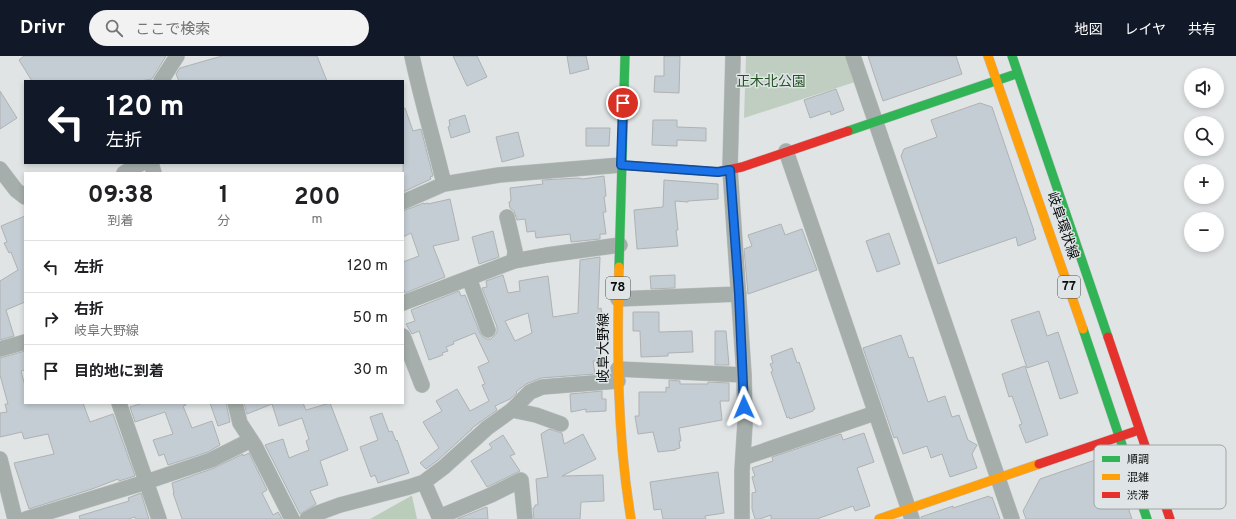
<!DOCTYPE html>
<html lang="ja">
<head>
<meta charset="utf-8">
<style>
  :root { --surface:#fff; --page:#f2f2f2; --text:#202124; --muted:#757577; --line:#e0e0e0; --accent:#111827 }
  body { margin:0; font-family:Overpass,"Noto Sans JP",sans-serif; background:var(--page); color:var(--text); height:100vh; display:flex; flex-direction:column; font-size:15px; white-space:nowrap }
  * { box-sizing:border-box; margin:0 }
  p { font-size:13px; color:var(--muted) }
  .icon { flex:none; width:22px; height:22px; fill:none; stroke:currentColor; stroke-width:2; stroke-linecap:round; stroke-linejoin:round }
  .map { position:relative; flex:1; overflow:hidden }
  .side { position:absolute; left:24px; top:116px; width:380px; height:232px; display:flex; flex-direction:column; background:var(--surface); border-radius:0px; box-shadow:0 2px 6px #0003 }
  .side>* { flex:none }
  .banner { position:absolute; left:24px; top:24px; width:380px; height:84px; border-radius:0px; box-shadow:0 2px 6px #0003; background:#111827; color:#fff; overflow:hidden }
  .controls { position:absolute; left:1184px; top:12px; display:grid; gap:8px }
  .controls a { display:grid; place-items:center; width:40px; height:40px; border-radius:50%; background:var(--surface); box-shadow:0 2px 6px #0003; font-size:20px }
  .pin { position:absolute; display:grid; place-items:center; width:34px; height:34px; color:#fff; margin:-17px; border:2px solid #fff; border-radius:50%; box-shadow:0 1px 4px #0007 }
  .me { position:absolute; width:44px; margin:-22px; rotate:359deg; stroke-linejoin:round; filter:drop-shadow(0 0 3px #0008) }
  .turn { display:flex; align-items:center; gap:14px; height:84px; padding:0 16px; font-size:18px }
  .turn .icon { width:52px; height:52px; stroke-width:2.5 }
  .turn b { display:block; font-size:28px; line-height:34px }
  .eta { display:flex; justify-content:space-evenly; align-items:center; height:68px; text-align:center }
  .eta b { font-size:24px; font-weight:700; line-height:28px }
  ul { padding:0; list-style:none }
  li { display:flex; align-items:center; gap:12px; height:52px; padding:0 16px; border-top:1px solid var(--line) }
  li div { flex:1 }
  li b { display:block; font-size:15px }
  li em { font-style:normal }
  header { display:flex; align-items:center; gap:24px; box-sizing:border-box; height:56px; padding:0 20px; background:var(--accent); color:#fff }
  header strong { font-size:19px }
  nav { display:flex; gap:22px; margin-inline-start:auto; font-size:14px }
  .search { width:280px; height:36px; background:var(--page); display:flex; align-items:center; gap:10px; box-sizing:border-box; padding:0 14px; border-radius:22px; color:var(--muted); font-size:15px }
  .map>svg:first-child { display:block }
  .green { fill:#c0cec2 }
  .forest { fill:#b9cdba }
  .building { fill:#c3cdd3; stroke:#afb2b3; fill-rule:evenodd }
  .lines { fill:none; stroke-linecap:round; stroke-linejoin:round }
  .street-casing { stroke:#bfc1c2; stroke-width:16 }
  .fast-casing { stroke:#bfc1c2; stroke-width:10 }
  .slow-casing { stroke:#bfc1c2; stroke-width:10 }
  .jam-casing { stroke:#bfc1c2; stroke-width:10 }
  .street { stroke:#a5aeab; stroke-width:15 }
  .fast { stroke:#30b455; stroke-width:9 }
  .slow { stroke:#ff9f0a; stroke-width:9 }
  .jam { stroke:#e5322d; stroke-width:9 }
  .route-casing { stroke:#114b97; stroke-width:10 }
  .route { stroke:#1a73e8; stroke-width:7 }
  .labels { text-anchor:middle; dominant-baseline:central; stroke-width:3; stroke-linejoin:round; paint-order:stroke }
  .shield { fill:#dfe5e6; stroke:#4b4e4e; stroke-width:1 }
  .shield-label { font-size:13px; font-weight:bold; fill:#0b0d0d }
  .park-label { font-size:14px; fill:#255525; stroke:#dfe5e6 }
  .street-label { font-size:14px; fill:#0b0d0d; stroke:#dfe5e6 }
  .key { fill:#dfe5e6; stroke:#9fa4a5; stroke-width:1 }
  .key-label { font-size:11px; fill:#0b0d0d }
</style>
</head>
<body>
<header>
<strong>Drivr</strong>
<div class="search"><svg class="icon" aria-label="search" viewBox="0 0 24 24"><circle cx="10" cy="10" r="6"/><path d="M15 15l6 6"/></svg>ここで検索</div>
<nav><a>地図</a><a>レイヤ</a><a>共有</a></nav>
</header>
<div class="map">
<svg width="1236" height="463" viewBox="0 0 1236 463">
  <rect width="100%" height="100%" fill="#e0e4e5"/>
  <path class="green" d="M746,0H846L855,26L744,62Z"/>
  <path class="forest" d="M412,440L417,463H370L411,440Z"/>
  <path class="building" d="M24,0H166L152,23L140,25H32L19,4Z
    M222,0H317L327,25H179L176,18L180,12Z
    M453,0H477L487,21L467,30Z
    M567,0H586L589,13L570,18Z
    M664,0H680L679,37L654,36L655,20H664Z
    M868,0H956L962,18L883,45Z
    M836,33L844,54L831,59L830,55L810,62L804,44Z
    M0,35L17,62L0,73Z
    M980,47L992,51L1034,175H1033L1036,183L1018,190L1016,181L938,208L901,100L904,93L937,81L931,64Z
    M405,52L413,75L421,73L433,120L430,121L431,123L403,136V53Z
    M465,59L470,76L451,82L448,71L450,70L449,64Z
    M653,64H677V71L706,72V85L677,84V90L652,89Z
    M586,72H610L609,90H586Z
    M518,76L524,100L502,106L496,81Z
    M604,120L606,140L604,141L606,156H603L606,178H600V183L571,186L570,178L536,182L535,175L527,176L525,163L517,164L514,155L510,152L509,146L511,145L510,132L543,128L542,124L578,122L583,123Z
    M664,124L718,128V143L688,145V146L675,145L678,174H676L678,190L637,193L634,154L663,151Z
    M450,143L459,184L433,190L445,221L405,237L403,231V206L419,200L411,177L403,181V155L424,147V148L428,147V148Z
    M25,160V246L6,254L14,280L0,284V225L18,214L11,196L9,197L4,187L7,186L1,170Z
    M781,168L785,179L802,173L817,214L748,238L744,193L752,190L748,179Z
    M493,175L499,201L479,208L472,181Z
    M889,177L900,208L877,216L866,185Z
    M600,201L598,253L601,252L605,274L601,275L602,280L598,281L600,301H597L598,305H593L595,318L541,322L526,328L516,336L517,337L510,343L495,350L497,354L472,372V373L438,404L426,413L420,407L439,392L423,366L442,355L436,345L457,333L470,355L489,345L482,329L485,328L478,311L489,306L475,277L453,286L454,288L446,291L448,295L442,297L443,299L429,304L419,275L412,278L406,268L415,265L411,254L459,235L461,240L465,239L480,277L483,281L486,283H491L495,279L497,276V271L482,232L487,231L486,225L503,219L508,237L520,235L519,225L548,220L553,261L578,257L580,204ZM528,257L532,277L515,285L505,265Z
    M675,219V232L651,233L650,220Z
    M1039,255L1047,280L1058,276L1078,337L1060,343L1048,305L1027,312L1011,264Z
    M633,256H659V276L692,275L693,296L668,297V300L641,301L640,275H633Z
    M715,275H726L729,309H715Z
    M901,279L909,302L913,301L928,346L945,340L952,361L959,359L968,384L977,389L972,398L977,412L950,421L942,398L931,402L927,390L903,398L897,381L894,382L863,292Z
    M792,292L797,307L799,306L815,353L813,354V355L790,363L789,361L787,362L771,316L773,315L770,308L773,307L771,300Z
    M25,295V314L21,315L25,330V347H83L90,366L113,358L135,420L119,425L118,423L92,433L29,453L14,407L54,398L48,378L24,383L22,376L0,381V357L7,356L5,348H8L0,319V302Z
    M1025,310L1048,379L1026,387L1019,369L1022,368L1012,340L1009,341L1002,318Z
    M669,324L680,325V328H708V326L729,327V345H720L722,364L679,372L681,385H679L680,392L676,393V394L658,396L653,376L638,378L635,360H639V336H666V331L669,332Z
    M602,335V343H606V355L586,356V353L571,356L570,338Z
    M143,347H185L186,349L183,350L192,372L212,365L220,389L208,396L168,409L164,398L159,400L153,384L173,378L165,356L135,366L130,351Z
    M210,347H226L230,366L218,370Z
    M244,347H303L306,354L330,347L348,394L320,405L328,429L310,435L316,448L300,458L265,389L283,383L289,402L309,394L306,385L309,383L302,362L279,370L272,348L247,358Z
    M382,357L389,376L392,375L396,385L397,384L409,417L378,427L375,419L371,421L360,391L378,384L370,361Z
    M549,373L562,377L564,388L583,378L596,403L562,420L603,419L604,445L581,446L580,463H534L533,452L535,451V449H538L536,423L548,421L541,378Z
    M864,377L874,406L857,412L870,450L855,455L853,450L817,463H771V459L760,463H755L752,453V437L756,436L752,421L755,420L752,412L773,405L772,401L841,378L843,384Z
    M503,379L515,398L510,400L520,415L487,431L471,405L492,392L489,388Z
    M249,397L267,434L262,437L273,459L278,456L282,463H182L173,437H174L172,427L214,412L243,398V400Z
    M1098,403L1114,411L1132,463H1026L1023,455L1040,423Z
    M718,416L724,457L705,460L706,463H663L661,453L654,454L650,426Z
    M141,437L149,463H136L135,461L128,463H80L79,460L129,445L128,442Z
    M989,440L990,442L992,441L1000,463H921V461L953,450V452Z
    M487,451L488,463H457L484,452Z"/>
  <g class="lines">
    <g class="street-casing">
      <path id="street" d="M412,0C421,43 434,85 444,128
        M733,0L730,113L744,319L745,367L742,415V463
        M853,0L1012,463
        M161,25L177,0
        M786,95L912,463
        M151,107L154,117
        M0,113L16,134L25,141
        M124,117L142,107
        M403,146L444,128L499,119L621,109
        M507,161L515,195L514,205
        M469,222L488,274
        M618,243L739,238
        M403,247L514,205L547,199L620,189
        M403,280L422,329
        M0,293L25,286
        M618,313L744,319
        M119,347L159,463
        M235,347L240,367L255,390L292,463
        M512,354L536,359L561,368
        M743,402L875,357
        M0,403L15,463
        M424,426L440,463
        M439,461L491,439L521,424L525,463
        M26,463L146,426L211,404L251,384
        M307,463L318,457L340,449L409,431L424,426L444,411L487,372L512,354L530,336L542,331L618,325"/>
    </g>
    <g class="fast-casing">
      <path id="fast" d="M1012,0L1108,281
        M848,75L1013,19
        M619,211L625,0
        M1083,273L1147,463"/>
    </g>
    <g class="slow-casing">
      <path id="slow" d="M988,0L1083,273
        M619,211C617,296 617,379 631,463
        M879,463L1039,408"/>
    </g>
    <g class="jam-casing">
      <path id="jam" d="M621,109L718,116L742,111L848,75
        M1108,281L1170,463
        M1039,408L1136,375"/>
    </g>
    <use href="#street" class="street"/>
    <use href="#fast" class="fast"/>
    <use href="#slow" class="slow"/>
    <use href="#jam" class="jam"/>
  </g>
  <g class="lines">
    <g class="route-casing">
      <path id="route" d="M623,47L621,109L718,116L730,114L739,238L744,351"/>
    </g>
    <use href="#route" class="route"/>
  </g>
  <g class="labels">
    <g class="shield">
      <rect x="1058" y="220" width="22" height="22" rx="3"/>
      <rect x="606" y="221" width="24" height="22" rx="3"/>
    </g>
    <g class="shield-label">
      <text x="1069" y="231">77</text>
      <text x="618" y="232">78</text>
    </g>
    <g class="park-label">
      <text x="771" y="26">正木北公園</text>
    </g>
    <g class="street-label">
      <text transform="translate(1062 170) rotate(71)">岐阜環状線</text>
      <text transform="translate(604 292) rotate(-90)">岐阜大野線</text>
    </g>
  </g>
  <rect x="1094" y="389" width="132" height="64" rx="6" class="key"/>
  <rect x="1102" y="400" width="18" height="6" fill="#30b455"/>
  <rect x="1102" y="418" width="18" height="6" fill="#ff9f0a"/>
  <rect x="1102" y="436" width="18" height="6" fill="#e5322d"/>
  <g class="key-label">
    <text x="1127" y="407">順調</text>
    <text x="1127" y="425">混雑</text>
    <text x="1127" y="443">渋滞</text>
  </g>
</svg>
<div class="controls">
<a><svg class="icon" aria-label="sound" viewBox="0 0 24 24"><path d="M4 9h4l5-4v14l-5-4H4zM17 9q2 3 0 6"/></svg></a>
<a><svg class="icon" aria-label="search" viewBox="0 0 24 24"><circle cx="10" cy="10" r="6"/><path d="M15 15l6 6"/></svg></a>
<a>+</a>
<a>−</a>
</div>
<div class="pin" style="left:623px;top:47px;background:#d93025"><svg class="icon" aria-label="arrive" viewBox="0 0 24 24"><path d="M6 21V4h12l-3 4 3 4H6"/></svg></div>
<svg class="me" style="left:744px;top:351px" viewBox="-20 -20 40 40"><path d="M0-17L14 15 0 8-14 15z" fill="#1a73e8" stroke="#fff" stroke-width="4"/></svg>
<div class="banner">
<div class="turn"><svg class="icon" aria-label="left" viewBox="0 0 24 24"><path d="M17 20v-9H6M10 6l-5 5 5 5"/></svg><div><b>120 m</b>左折</div></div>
</div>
<section class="side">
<div class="eta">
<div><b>09:38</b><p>到着</p></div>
<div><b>1</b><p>分</p></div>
<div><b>200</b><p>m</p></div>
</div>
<ul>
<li><svg class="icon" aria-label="left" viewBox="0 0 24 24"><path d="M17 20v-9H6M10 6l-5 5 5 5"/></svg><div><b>左折</b></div><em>120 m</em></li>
<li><svg class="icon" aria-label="right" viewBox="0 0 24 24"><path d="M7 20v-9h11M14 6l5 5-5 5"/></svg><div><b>右折</b><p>岐阜大野線</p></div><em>50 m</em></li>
<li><svg class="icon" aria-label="arrive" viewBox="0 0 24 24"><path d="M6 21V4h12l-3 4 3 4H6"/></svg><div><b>目的地に到着</b></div><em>30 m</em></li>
</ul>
</section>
</div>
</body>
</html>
